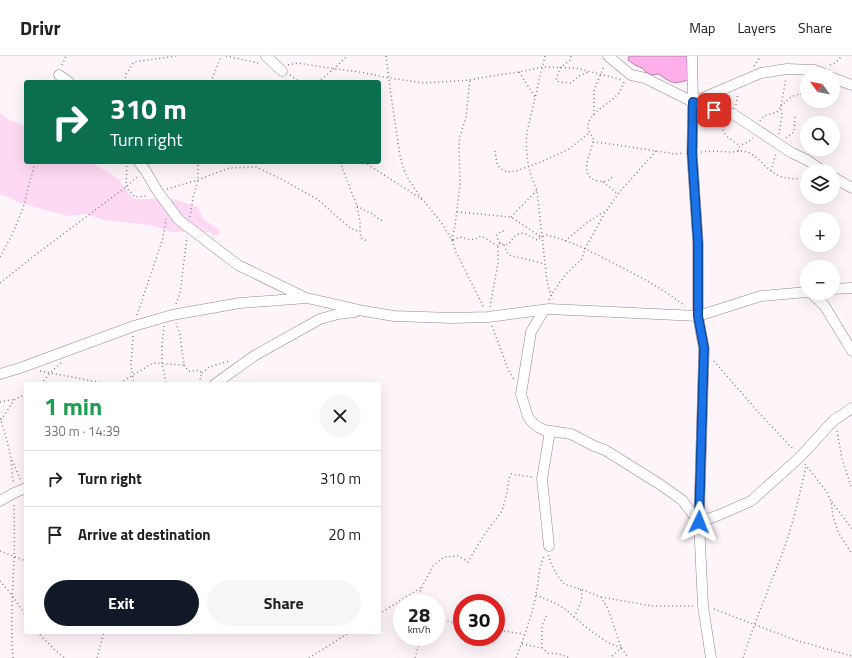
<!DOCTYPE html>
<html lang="en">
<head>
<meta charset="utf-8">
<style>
  :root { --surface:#fff; --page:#f6f6f6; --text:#202124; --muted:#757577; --line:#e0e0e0; --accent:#111827 }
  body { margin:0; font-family:"Titillium Web",sans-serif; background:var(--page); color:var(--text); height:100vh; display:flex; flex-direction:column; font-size:15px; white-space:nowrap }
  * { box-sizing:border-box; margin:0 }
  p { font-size:13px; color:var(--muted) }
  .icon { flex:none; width:22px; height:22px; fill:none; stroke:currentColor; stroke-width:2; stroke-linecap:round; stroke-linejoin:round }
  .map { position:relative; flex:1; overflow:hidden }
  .drawer { position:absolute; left:24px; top:326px; width:357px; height:252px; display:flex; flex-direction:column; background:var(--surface); border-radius:4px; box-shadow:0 4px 16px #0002 }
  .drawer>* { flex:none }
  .top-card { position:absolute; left:24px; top:24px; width:357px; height:84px; border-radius:4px; box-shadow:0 4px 16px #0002; background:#0b6e4f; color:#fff; overflow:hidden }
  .needle { width:26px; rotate:303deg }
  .buttons { position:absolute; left:800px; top:12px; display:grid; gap:8px }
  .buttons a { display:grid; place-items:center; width:40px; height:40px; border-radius:50%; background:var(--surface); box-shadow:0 4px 16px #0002; font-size:20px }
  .speed { position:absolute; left:393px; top:538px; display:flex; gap:8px; font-size:20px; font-weight:700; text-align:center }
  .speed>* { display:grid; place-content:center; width:52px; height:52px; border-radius:50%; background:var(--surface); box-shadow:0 4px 16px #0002; line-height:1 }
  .speed small { font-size:10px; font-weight:400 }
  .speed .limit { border:6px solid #d22; background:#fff; color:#111 }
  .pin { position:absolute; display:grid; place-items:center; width:34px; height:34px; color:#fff; margin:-17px; border-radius:8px; box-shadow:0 2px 6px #0006 }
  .me { position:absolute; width:44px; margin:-22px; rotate:2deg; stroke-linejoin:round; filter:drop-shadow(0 0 3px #0008) }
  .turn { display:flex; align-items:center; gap:14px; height:84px; padding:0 20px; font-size:18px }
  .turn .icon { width:52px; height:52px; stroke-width:2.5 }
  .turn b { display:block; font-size:28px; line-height:34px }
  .round { display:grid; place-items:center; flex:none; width:42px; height:42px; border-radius:21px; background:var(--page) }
  .overview { display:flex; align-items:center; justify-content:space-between; height:68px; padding:0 20px }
  h1 { font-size:24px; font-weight:700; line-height:30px; color:#1e9e55 }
  .button { display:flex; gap:8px; margin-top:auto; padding:8px 20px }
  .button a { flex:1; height:46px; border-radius:24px; background:var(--accent); color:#fff; font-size:16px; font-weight:700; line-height:46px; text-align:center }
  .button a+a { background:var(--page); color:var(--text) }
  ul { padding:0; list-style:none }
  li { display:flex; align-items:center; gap:12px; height:56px; padding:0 20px; border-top:1px solid var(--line) }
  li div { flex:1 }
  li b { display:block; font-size:15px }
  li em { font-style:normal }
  header { display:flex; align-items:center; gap:24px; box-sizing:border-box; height:56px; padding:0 20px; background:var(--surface); border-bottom:1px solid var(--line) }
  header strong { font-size:19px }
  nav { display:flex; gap:22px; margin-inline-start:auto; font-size:14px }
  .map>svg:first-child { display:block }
  .green { fill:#fed9f3 }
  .water { fill:#feafea; stroke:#b77ea9 }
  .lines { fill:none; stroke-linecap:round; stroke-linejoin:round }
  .minor-casing { stroke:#988493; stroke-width:11 }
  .path { stroke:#898187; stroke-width:1.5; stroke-dasharray:1 3; stroke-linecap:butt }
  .minor { stroke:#fff; stroke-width:10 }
  .route-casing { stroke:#114b97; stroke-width:10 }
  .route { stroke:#1a73e8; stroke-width:7 }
</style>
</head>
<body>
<header>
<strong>Drivr</strong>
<nav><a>Map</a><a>Layers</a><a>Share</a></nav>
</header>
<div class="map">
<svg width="852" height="602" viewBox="0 0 852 602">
  <rect width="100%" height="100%" fill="#fef5fb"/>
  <path class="green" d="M0,57L6,62L26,71V106H91L120,124L123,130L134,143H174L198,151L203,163L220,174L219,179H214L209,176H171L150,169L104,164L85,158L68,160L20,147L4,139H0Z"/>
  <path class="water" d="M629,0H689V24C673,28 672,28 659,18L651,19L647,17L642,12L635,9L628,4Z"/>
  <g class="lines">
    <g class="minor-casing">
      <path id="minor" d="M266,0L282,15
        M608,0L631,19L645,22L693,46L714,54L733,58L792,97L807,104L823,115
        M692,0L693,46L692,97L698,187V260L704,293L699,466L703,550L711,602
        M59,19L69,26
        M833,22L852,29
        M693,46L761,17L787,13L815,14L827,19
        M139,106L141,109L145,114L158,136L179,164L238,209L306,242
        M833,121L852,132
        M833,233L852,232
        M811,237L824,249L852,295
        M544,254L531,276L521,338L528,361L533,367L538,371L544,374L571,378L594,390L605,394L661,429L682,444L699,466L719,459L751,445L800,401L833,365L852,352
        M0,318L20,312L134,270L172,259L240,247L307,242L364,255L394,260L452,262L488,261L549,253L698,260L761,240L807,236
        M215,328L254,300L320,263L338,258L355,256
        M0,445L14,437L26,432
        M549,490L542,423L550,375"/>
    </g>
    <path class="path" d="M226,0L258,7
      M386,0L391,39L400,100L404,114L409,124L422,143
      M545,0L527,76C525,95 528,117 537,134L547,226L551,239L553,243
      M571,0L570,4L560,12L556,24L559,26L571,27L579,20L588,16
      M62,9L66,0
      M288,9L298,7L322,11L360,16L389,22L424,27L470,24L491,20L519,16L543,11L576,12L622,24
      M830,9L835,7L842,0
      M754,10L761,0
      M519,16L535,41
      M290,19L300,26
      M125,26L126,18L134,6L176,0
      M211,26L221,0
      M318,26L335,12L347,0
      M624,26C622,31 620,37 616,40C606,51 576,63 593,81V86L618,89L675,98L683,97
      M736,49L738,37
      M594,59V34L603,13L604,9
      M760,65L764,60L777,56L781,50L786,22
      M721,66C722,69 722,73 724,76C727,82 735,86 740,90
      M779,78L782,59L781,50C790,41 794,37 807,38
      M786,82L794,76L795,61
      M593,86C590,99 578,121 598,125C604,126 608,126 612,121
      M495,95L497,108L499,111L504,115L508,116L516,115L541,106L569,93L589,77
      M738,95L740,90L749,85L753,82
      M701,96C710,95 719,95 729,96C737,96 745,93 753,99C762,105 769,116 780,120C789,124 798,121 807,125
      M127,106L126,131L135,141L148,140
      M340,106L357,150L360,166V176L361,182L367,185
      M364,106L423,144L441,166L452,184L456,196L484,252
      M771,115L776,97
      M603,126L618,138
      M167,133L198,124L229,112L256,111L279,122L317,143L350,172L360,176
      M357,150L368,156L373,158L377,162L383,165
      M457,156L511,161L541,181
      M190,161L193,142L198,124V106
      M511,161L537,134
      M452,184L455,170L460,128L459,87L460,80L466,61L470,24
      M453,184L460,181C470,184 472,185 481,180L498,190
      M565,185L588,166L608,153
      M500,187L497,182V179L502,175H505
      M504,189L507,196L509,199L545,208
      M0,201L12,179L23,152L35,106
      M0,227L34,200L126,131L137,121
      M549,244L551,239L566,218L582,203L585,193L603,160L618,138L656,95
      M176,248L180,237L187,181
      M490,251L498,207V190L500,187L504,189L509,188C513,182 517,175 525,178C530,179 533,183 538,184L541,181L546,179C569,184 590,195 611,206C637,219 662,232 685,250
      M137,259L163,182L166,163
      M164,270L162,290V307L166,328
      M492,270L508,313L514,324
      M133,280L131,309L134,328
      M714,305L759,357L794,394
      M184,309L188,315C194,317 195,311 202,317L200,321L201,328
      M40,315L103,327
      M202,317L209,311L229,305
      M120,327L153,307L184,309L180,279L176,267
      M41,328L51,316L61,307
      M90,328L120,327L126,328
      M0,346L15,343
      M0,362L7,384L11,403L13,426
      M1,364L15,343L26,338
      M837,375L842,403L852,433
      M12,404L21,425
      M805,408L827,436L831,445L833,460L838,476L852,498
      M832,446L852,473
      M0,495L26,505
      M549,499L550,505L557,519L564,528L586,535L601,541L606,549L611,561L621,592L629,602
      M0,525L12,539L26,560
      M536,539L557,548L565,553L587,572L607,586L621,592L610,602
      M601,541L652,550H693
      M423,547L420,536L422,531L433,510L444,501L459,500L468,506L484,479L502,455L507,437L509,422L511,418L532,421
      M714,553L795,584L852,600
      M379,558L422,531
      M574,561C578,553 585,541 580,533
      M436,562L462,569
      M496,574L524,578
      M37,576L56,595L65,602
      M522,588L542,592L548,597L559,598L570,602
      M542,592V570L547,558
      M13,602C10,568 13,534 14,500C15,483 14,466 14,448
      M97,602L104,576
      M309,602L350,576
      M415,602L421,581
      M516,602C524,581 532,560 536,538C539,525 538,510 545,499
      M743,602C755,564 771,528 785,490C794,464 800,437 806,410"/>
    <use href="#minor" class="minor"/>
  </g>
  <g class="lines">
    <g class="route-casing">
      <path id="route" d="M699,466L704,292L698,260V187L692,97L693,46L714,54"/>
    </g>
    <use href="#route" class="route"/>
  </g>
</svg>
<div class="buttons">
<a><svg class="needle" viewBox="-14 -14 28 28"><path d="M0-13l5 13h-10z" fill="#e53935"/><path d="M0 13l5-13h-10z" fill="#757577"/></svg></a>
<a><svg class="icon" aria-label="search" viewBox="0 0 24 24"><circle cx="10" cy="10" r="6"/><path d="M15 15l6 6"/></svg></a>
<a><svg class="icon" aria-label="layers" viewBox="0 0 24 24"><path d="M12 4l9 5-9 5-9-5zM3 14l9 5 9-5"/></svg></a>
<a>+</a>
<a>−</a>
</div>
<div class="speed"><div>28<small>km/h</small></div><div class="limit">30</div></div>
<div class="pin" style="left:714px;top:54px;background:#d93025"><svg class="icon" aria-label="arrive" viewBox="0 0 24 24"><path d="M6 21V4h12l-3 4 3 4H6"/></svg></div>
<svg class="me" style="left:699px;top:466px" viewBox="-20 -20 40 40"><path d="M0-17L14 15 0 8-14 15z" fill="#1a73e8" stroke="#fff" stroke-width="4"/></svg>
<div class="top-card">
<div class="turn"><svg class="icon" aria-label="right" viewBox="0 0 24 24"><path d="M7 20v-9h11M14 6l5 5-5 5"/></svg><div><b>310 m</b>Turn right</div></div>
</div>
<section class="drawer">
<div class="overview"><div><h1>1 min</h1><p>330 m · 14:39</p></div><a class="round"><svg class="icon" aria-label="close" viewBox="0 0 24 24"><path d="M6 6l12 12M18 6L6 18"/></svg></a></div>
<ul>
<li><svg class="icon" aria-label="right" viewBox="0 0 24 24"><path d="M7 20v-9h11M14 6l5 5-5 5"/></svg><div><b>Turn right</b></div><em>310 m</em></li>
<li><svg class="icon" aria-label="arrive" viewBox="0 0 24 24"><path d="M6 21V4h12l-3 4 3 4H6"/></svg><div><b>Arrive at destination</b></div><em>20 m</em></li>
</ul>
<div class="button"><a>Exit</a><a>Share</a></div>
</section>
</div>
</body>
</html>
